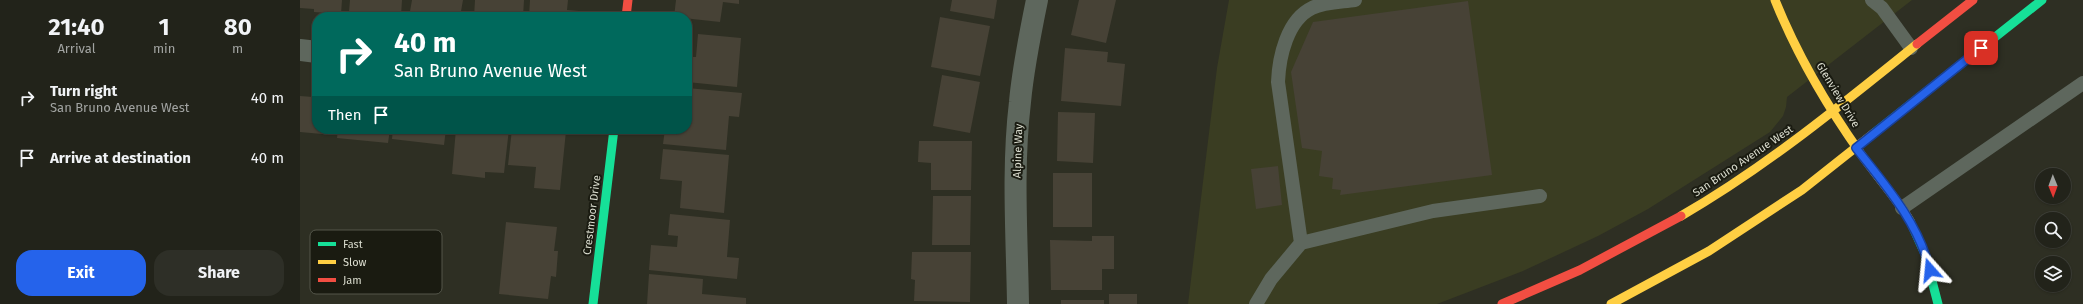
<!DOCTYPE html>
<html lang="en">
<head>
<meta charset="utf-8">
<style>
  :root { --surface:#22231a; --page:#2e2f27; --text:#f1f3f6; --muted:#a2a4a2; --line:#3f4039; --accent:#2563eb }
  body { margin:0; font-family:"Fira Sans",sans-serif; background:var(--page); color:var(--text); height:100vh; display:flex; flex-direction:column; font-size:15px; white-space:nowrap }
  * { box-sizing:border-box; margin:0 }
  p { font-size:13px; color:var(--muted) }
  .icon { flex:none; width:22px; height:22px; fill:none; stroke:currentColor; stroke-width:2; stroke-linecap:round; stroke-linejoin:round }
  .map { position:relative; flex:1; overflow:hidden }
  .details { display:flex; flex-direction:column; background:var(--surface); width:300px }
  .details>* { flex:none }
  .hud { position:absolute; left:12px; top:12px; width:380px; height:122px; border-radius:16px; box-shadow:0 1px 3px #0004,0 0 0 1px var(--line); background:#00695c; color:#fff; overflow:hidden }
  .needle { width:26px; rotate:179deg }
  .tools { position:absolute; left:1735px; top:168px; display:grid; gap:8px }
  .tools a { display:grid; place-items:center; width:36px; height:36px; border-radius:50%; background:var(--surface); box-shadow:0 1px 3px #0004,0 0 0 1px var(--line); font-size:20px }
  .pin { position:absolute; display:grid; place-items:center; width:34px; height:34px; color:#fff; margin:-17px; border-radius:8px; box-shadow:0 2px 6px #0006 }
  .me { position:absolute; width:44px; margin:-22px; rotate:342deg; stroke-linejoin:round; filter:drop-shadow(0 0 3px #0008) }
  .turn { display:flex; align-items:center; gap:14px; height:84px; padding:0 16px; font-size:18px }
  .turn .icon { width:52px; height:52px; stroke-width:2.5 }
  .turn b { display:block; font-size:28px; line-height:34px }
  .then { display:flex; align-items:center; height:38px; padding:0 16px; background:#0003; gap:8px; font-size:15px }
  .eta { display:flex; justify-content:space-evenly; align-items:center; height:68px; text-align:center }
  .eta b { font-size:24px; font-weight:700; line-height:28px }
  .action { display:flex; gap:8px; margin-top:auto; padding:8px 16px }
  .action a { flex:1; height:46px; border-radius:16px; background:var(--accent); color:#fff; font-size:16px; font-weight:700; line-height:46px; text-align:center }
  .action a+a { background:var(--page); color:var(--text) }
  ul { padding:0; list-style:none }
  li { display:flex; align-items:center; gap:12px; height:60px; padding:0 16px }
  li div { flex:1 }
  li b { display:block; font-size:15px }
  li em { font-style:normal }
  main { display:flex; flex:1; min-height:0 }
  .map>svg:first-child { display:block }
  .built { fill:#3a3d22 }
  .building { fill:#474236 }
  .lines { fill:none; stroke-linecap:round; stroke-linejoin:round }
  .lane { stroke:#5e675d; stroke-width:14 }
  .street { stroke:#5e675d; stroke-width:22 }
  .fast { stroke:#16e098; stroke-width:9 }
  .slow { stroke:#ffcf43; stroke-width:9 }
  .jam { stroke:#f24e42; stroke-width:9 }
  .route-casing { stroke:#184099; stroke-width:10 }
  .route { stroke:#2563eb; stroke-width:7 }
  .labels { text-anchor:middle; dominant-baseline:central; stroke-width:4; stroke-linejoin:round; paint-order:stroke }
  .street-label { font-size:11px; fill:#dcded0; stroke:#1a1b11 }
  .key { fill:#1a1b11; stroke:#54564a; stroke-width:1 }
  .key-label { font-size:11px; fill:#dcded0 }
</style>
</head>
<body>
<main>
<section class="details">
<div class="eta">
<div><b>21:40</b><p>Arrival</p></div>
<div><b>1</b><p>min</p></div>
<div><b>80</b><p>m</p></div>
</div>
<ul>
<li><svg class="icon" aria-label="right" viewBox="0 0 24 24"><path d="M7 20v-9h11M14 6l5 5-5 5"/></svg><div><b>Turn right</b><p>San Bruno Avenue West</p></div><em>40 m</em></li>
<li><svg class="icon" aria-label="arrive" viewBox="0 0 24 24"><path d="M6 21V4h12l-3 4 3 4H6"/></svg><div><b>Arrive at destination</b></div><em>40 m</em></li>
</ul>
<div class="action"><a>Exit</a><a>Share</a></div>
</section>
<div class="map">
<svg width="1783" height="304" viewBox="0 0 1783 304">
  <rect width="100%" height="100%" fill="#2e2f23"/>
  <path class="built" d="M929,0H1612L1487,97L1486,107L1483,116L1470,132L1348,209L1298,236L1223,271L1137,304H888L917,68Z"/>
  <path class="building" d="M0,0H42L41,14L14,12V9L0,8Z
    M50,0H102L101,16L49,12Z
    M112,0H163L160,17H109Z
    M175,0H224L223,17H174Z
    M230,0H268L267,10L279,11V17H229Z
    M376,0H439V4L423,2L420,22L374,17Z
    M652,0H697L694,19L650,11Z
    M779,0H816L806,43L771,35Z
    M1168,1L1192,175L1040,195L1041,190L1032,189L1033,178L1019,176L1022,151L1002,148L991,72L1013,22Z
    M640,17L690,26L680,76L631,67Z
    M398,34L441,38L437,87L387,82V57H396Z
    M765,48L808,52L807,62L825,64L821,106L761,101Z
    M642,75L680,82L670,133L633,126Z
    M387,88L442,93L439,117L429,116L426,150L363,144L365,129H387Z
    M14,95L17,96V129H34L33,135L0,132V96L13,97Z
    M758,112L795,113L793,163L757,161Z
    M38,129H90L88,143L37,138Z
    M93,129H146L144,145L92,139Z
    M156,129H209L204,173L185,172V178L152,174Z
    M212,129L266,131L260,190L234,188L236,167L208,165Z
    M619,141H672L671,190H631V163L618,162Z
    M363,149L429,155L424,213L380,208L382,181L360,179Z
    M978,166L982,205L956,209L951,169Z
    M753,173H792V227H753Z
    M633,196H671L670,245H632Z
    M370,214L430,220L427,257L439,258L437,279L349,270L351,245L377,247L378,236L368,235Z
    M206,222L257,227L254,251H258L256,277L251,276L248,299L199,294Z
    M792,236H814V269H802V290H751L750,240L792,241Z
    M612,252H671L670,302L614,301L615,280L611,279Z
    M349,274L403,279L402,294L446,298V304H347Z
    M809,294H837V304H809Z
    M761,300H804V304H761Z"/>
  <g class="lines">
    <path class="lane" d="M1572,0L1582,8L1611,48
      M1602,208L1783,83
      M1001,243L978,82C979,57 987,20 1012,8C1024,2 1041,2 1055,0
      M956,304L971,279L1001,243L1133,211L1240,196"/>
    <path class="street" d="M0,50L17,52
      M718,304C717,237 712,169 720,102C723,68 730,34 737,0"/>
    <path class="fast" d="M1574,133L1742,0
      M1610,221L1625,254L1638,304
      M293,304L314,129"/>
    <path class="slow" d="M1475,0C1497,55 1527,106 1561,154C1577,177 1596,197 1610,221
      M1381,216C1466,167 1541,105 1617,44
      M1311,304L1409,251L1502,190L1574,133"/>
    <path class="jam" d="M326,17L328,0
      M1617,44L1673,0
      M1202,304L1280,270L1381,216"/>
  </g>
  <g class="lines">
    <g class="route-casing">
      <path id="route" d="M1630,270C1618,222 1586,186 1556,148L1681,48"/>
    </g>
    <use href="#route" class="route"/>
  </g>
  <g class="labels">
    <g class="street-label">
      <text transform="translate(1538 95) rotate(59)">Glenview Drive</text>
      <text transform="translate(718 151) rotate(-88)">Alpine Way</text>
      <text transform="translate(1443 161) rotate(-34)">San Bruno Avenue West</text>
      <text transform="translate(292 215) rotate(-83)">Crestmoor Drive</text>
    </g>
  </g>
  <rect x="10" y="230" width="132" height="64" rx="6" class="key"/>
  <rect x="18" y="242" width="18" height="4" fill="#16e098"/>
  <rect x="18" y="260" width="18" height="4" fill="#ffcf43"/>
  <rect x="18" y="278" width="18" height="4" fill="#f24e42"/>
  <g class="key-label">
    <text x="43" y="248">Fast</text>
    <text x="43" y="266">Slow</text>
    <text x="43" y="284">Jam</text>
  </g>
</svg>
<div class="tools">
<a><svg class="needle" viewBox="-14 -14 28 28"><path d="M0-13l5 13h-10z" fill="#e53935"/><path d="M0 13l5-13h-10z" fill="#a2a4a2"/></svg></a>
<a><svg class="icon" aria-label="search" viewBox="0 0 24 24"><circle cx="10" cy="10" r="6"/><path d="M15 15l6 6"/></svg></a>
<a><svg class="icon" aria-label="layers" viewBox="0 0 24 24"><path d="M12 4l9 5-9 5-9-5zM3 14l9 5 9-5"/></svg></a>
</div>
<div class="pin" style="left:1681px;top:48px;background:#d93025"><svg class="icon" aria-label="arrive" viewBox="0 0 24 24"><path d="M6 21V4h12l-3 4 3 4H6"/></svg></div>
<svg class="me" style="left:1630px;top:270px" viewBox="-20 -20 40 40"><path d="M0-17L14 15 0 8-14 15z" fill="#2563eb" stroke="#fff" stroke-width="4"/></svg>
<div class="hud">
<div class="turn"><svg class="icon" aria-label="right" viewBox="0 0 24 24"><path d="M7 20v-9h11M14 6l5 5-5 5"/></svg><div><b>40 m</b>San Bruno Avenue West</div></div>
<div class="then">Then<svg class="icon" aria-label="arrive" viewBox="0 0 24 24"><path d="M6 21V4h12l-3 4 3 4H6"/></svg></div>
</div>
</div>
</main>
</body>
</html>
